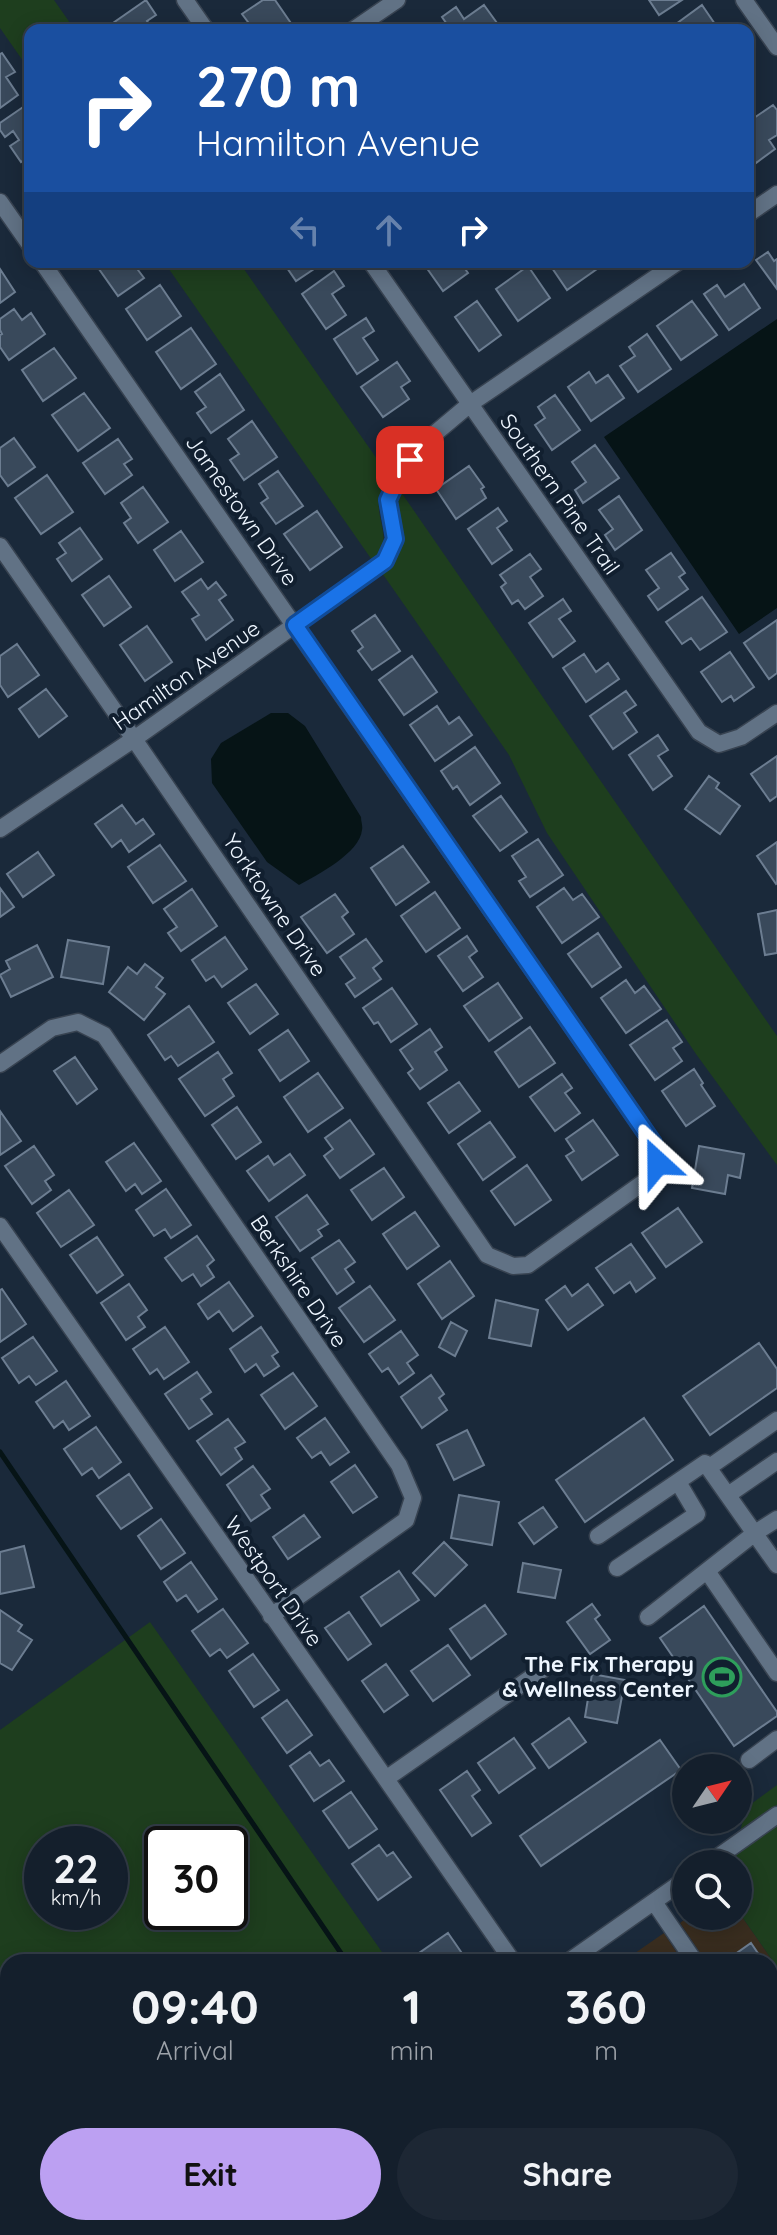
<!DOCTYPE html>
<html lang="en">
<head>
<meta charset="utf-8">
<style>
  :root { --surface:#141f2c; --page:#1d2734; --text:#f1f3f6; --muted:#9da2a9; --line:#333d48; --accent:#bca0f2 }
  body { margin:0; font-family:Quicksand,sans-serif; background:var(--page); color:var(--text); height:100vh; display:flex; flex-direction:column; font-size:30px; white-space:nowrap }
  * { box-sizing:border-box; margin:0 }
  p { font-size:26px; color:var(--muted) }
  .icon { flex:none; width:44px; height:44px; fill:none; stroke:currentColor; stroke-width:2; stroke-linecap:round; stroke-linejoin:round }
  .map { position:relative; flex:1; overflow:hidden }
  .side { position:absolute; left:0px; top:1954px; width:778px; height:282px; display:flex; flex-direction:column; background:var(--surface); border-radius:24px 24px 0 0; box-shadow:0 4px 20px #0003,0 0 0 2px var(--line) }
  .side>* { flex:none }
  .top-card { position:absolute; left:24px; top:24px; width:730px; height:244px; border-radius:16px; box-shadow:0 4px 20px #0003,0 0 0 2px var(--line); background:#1a4fa0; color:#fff; overflow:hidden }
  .needle { width:52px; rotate:55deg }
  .controls { position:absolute; left:672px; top:1754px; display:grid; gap:16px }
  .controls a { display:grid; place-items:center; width:80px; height:80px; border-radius:50%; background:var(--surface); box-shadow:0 4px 20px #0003,0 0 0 2px var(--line); font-size:40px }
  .speed { position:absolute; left:24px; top:1826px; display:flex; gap:16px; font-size:40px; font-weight:700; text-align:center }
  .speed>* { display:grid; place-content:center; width:104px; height:104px; border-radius:50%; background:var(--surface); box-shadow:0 4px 20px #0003,0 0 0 2px var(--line); line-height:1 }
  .speed small { font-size:20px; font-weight:400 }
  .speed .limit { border:4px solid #111; border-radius:12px; background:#fff; color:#111 }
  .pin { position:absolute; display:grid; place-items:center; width:68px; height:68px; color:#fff; margin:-34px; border-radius:16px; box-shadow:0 4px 12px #0006 }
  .me { position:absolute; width:88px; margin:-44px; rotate:336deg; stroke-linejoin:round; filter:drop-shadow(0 0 6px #0008) }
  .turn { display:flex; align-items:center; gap:28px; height:168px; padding:0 40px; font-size:36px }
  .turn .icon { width:104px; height:104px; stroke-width:2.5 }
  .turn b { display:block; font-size:56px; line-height:68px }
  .lanes { display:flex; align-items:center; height:76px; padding:0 40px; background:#0003; justify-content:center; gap:40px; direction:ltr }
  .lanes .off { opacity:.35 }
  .eta { display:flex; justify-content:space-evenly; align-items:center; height:136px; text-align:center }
  .eta b { font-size:48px; font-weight:700; line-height:56px }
  .primary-button { display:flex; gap:16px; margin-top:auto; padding:16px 40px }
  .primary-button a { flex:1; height:92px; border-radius:48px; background:var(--accent); color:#111; font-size:32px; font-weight:700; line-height:92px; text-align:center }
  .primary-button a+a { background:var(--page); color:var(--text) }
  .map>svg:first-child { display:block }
  .industrial { fill:#392d1f }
  .green { fill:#1e3e1e; fill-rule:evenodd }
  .water { fill:#061416 }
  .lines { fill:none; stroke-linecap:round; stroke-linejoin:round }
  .stream { stroke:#061416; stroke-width:5 }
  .building { fill:#39495b; stroke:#6c7d91; stroke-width:2 }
  .minor-casing { stroke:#384351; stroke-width:19 }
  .minor { stroke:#617285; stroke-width:16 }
  .route-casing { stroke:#114b97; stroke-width:20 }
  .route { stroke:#1a73e8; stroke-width:14 }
  .labels { text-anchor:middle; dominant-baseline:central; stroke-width:8; stroke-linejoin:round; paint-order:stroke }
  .street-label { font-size:22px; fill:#eef6ff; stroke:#111f2f }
  .poi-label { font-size:22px; font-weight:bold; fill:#eef6ff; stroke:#111f2f; text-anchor:end }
</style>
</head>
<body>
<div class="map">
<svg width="777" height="2235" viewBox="0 0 777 2235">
  <rect width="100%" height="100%" fill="#1a293a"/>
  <path class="industrial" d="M738,1911L777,1967V2067L770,2057V1962H706L680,1923L689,1916H738Z
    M664,1933L683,1962H622Z
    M770,2090L777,2101V2235H490L485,2228H770Z"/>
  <path class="green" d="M0,0H54L75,30H30V71L0,28Z
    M164,262H239L389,476C386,483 380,492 379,500C376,521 395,544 372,560Z
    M401,492L777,1036V1165L696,1054L547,833L509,755L382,573L394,563L403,541L397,501Z
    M150,1622L389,1962H8V2072L0,2077V1730ZM110,1844V1912H42V1844ZM230,1844V1912H162V1844Z
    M777,1785V1805L740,1831L747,1807Z
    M777,1825V1967L738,1911V1864H731L733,1856Z
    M182,2228H485L490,2235H172Z"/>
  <path class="water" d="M777,319V608L739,634L604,437Z
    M271,713H288L305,726L361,817C361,822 363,826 362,830C360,853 317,875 299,885L267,862L212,783L211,759L221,743Z"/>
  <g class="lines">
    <path class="stream" d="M0,1452L347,1962
      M504,2228L509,2235"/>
  </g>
  <path class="building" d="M146,0L156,15L147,21L153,30H118L113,23Z
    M263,0H275L295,29L254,30L242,14Z
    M649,0H682L659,15Z
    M484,5L497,23L488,30H451L442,17L456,7L464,19Z
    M702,5L719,30H680L676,24Z
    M2,53L15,72L6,77L18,95L0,108V54Z
    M26,105L30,110V156L21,162L10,146L19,140L13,131L5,137L0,130V123Z
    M773,105L777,110V135L769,140L775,149L756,163L748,151V122Z
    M768,252L774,261L777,259V289L756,260Z
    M94,262H140L135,266L144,278L118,296Z
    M283,262H309L314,269L296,281Z
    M433,262H460L468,273L443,291L426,267Z
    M548,262H592L597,269L567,290Z
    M528,266L550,298L518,321L496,289Z
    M0,269L15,292L0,303Z
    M334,271L344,286L332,294L346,315L326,329L302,294Z
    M744,284L760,308L729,330L704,294L717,285L725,297Z
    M160,285L181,316L147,340L126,309Z
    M477,301L501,335L479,351L455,317Z
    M692,301L717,335L681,360L657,326Z
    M14,309L22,320L31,313L45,334L9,360L0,347V335L2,334L0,330V319Z
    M366,318L374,331L363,338L378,360L357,374L334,339Z
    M191,328L216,364L181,389L156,352Z
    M647,334L671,369L638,392L620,366L635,356L629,347Z
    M54,348L76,378L43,401L22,370Z
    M397,362L410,381L401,387L409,399L383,417L361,387Z
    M589,372L596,383L608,375L624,398L591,421L568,387Z
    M220,374L244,410L211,433L197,413L206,407L195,392Z
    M84,393L110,428L78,451L52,415Z
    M555,395L580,430L552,450L535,425L545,418L538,407Z
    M252,421L277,457L244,480L230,460L239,454L228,439Z
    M14,438L35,467L8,486L0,475V448Z
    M118,439L132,459L124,464L132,475L105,494L83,463Z
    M595,445L619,478L583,503L575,490L586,482L572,462Z
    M469,466L484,487L481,489L486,498L456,519L436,489Z
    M278,471L303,506L276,524L261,503L268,498L259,484Z
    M47,475L73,512L41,534L15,498Z
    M143,487L168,522L138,543L124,523L131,518L121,503Z
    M619,496L642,530L615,550L605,535L613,529L599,510Z
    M498,508L507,521L497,528L512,550L492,564L468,529Z
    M317,511L342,547L310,570L284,534Z
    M80,528L102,559L72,581L57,559L66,553L59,543Z
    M181,531L203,562L175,581L154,550Z
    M671,553L685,573L679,577L688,589L658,610L648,596L659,588L646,570Z
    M530,554L541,569L530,577L543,596L525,609L518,600L512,604L501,587L506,583L500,575Z
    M109,576L131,607L104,626L82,595Z
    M201,579L208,589L216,582L226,595L219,600L233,620L206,640L192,619L199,615L182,592Z
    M702,597L727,632L700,650L691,638L682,644L666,622Z
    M563,599L571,611L559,619L575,641L553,657L529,623Z
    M375,615L400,651L372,670L358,651L363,647L352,631Z
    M777,620V673L769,679L744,643Z
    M147,626L172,662L145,681L120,645Z
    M17,644L39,675L8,697L0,685V656Z
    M730,652L754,687L734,701L731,696L722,702L701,672Z
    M584,654L596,672L608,663L619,679L586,702L563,668Z
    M412,656L437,692L404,715L379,680Z
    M46,689L67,716L39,737L19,709Z
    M626,691L636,705L624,713L637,732L613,749L590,716Z
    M437,706L449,724L459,717L472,735L435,761L410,725Z
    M658,735L668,750L658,756L672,776L653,790L629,755Z
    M475,747L500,783L470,805L457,786L453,789L441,771Z
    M777,756V796L770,801L751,774Z
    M709,776L719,783L716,788L740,806L720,834L685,809Z
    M501,796L527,832L500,851L473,816Z
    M122,805L136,824L143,819L154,834L129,852L121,840L112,847L95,824Z
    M538,839L563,875L530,897L519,881L526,877L512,856Z
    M777,842V883L776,884L757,856Z
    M160,845L186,881L153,903L128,867Z
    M403,846L429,882L396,905L371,868Z
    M38,852L54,875L23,897L7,874Z
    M0,888L14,907L0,917Z
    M564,888L573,900L582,894L599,917L562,943L537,907Z
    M192,889L217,926L181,951L168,933L177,927L164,909Z
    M435,892L460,928L426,952L401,916Z
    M335,894L348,912L342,917L354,934L327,953L301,917Z
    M777,910V953L765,955L758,914Z
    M598,933L621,967L592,987L568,954Z
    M467,936L477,951L469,957L483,977L463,991L438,956Z
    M225,937L247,969L222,987L214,976L206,981L192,960Z
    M366,939L382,961L373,968L381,979L355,997L346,984L355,978L340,957Z
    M68,940L109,947L103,984L61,977Z
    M37,945L53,977L11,997L0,975L10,969L6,961Z
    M145,964L163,978L156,987L165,994L144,1020L109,992L128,967L137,974Z
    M626,980L635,993L644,986L661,1009L626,1033L601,998Z
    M498,983L522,1018L489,1041L464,1006Z
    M256,984L278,1014L250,1034L228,1003Z
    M392,988L417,1024L391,1042L378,1022L374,1024L363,1008Z
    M189,1006L214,1042L178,1066L171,1056L165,1060L148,1035Z
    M667,1020L682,1042L673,1048L682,1061L655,1080L630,1045Z
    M530,1027L555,1063L519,1087L495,1052Z
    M430,1029L442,1047L435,1052L447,1070L420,1089L408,1073L413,1069L400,1050Z
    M288,1030L309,1061L280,1081L259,1050Z
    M218,1052L232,1073L223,1079L234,1096L205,1116L179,1079Z
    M75,1057L97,1089L77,1104L54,1071Z
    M694,1069L703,1083L701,1085L715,1106L686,1126L662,1091Z
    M318,1073L343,1108L308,1132L284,1097Z
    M562,1074L572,1088L565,1093L580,1113L555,1131L530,1097Z
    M459,1082L480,1111L449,1133L428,1103Z
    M237,1107L261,1142L236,1159L212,1125Z
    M0,1111L21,1141L0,1155Z
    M350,1120L374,1154L340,1178L324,1156L333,1149L325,1138Z
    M593,1120L618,1155L582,1180L566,1156L574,1151L566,1139Z
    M490,1122L515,1157L483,1180L458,1144Z
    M134,1143L161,1181L142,1194L135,1184L126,1191L106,1162Z
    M34,1146L54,1175L45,1181L51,1190L32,1204L5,1166Z
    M699,1146L744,1154L740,1178L728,1175L725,1194L692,1188Z
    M290,1154L305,1175L269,1201L247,1171L268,1156L274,1165Z
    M527,1165L551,1200L515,1225L491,1191Z
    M384,1168L404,1197L372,1220L351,1190Z
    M166,1189L191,1225L171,1238L165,1229L154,1236L136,1210Z
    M69,1190L94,1225L61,1247L37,1213Z
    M307,1195L328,1224L318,1230L322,1236L300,1251L276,1217Z
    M678,1208L702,1242L666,1267L642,1233Z
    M415,1212L439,1246L407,1269L383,1234Z
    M197,1236L214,1260L207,1266L214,1277L201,1286L193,1274L182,1281L165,1258Z
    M97,1237L123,1275L97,1293L70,1255Z
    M339,1240L355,1262L345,1269L354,1282L337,1294L312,1258Z
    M631,1244L655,1278L636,1292L630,1282L614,1293L596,1268Z
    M450,1261L474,1296L442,1319L418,1284Z
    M229,1282L253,1316L233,1331L219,1311L208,1319L198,1304Z
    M129,1284L147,1310L138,1317L145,1327L126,1340L101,1303Z
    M588,1284L603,1305L568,1330L546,1300L565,1286L572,1296Z
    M370,1286L395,1320L364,1342L339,1308Z
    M2,1289L26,1324L0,1342V1290Z
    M496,1300L538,1310L531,1346L489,1338Z
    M451,1322L467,1331L455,1356L439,1347Z
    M165,1327L189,1362L164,1379L157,1369L150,1374L133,1349Z
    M261,1327L278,1352L272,1356L279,1366L264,1376L256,1364L245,1372L230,1349Z
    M401,1331L418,1355L407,1363L414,1373L399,1384L388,1368L382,1372L369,1354Z
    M33,1337L57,1371L36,1385L29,1376L19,1383L2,1358Z
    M759,1343L777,1369V1388L710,1435L683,1396Z
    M197,1372L211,1392L201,1399L212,1414L189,1429L165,1394Z
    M293,1373L317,1406L285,1429L261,1395Z
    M431,1375L444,1394L439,1398L447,1410L422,1428L401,1397Z
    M66,1381L90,1416L69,1430L63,1421L54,1428L36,1402Z
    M325,1418L349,1452L330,1465L321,1452L312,1458L297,1438Z
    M644,1418L673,1460L585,1522L556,1480Z
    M228,1419L245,1442L235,1448L242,1459L221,1475L197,1441Z
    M96,1427L121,1462L99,1478L92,1468L82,1475L64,1449Z
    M467,1430L484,1465L454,1480L437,1445Z
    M355,1465L377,1497L353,1513L331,1482Z
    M253,1466L270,1489L261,1495L270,1508L251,1521L227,1485Z
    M129,1474L152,1508L121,1529L97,1496Z
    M459,1495L499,1502L492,1545L451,1538Z
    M543,1507L557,1527L534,1544L519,1523Z
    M304,1515L320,1537L288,1559L273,1537Z
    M161,1519L185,1553L161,1569L138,1536Z
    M444,1542L467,1565L435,1596L413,1573Z
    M24,1546L34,1587L0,1594V1552Z
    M191,1562L217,1599L198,1612L186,1595L177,1601L164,1582Z
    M523,1563L561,1570L555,1598L518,1592Z
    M399,1571L419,1600L381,1626L361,1597Z
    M592,1604L600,1615L595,1619L610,1640L590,1654L567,1622Z
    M485,1605L506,1634L471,1659L450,1629Z
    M704,1606L777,1712V1716L734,1746L660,1638Z
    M223,1609L248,1643L227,1658L220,1649L210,1656L192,1631Z
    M0,1610L22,1625L18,1631L32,1640L12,1670L0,1663Z
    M349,1612L371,1644L348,1660L325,1628Z
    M448,1645L470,1675L433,1701L411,1671Z
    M253,1654L279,1690L254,1707L229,1671Z
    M386,1664L408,1695L384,1712L362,1681Z
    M592,1674L625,1680L617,1723L585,1717Z
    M287,1700L312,1735L287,1753L262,1718Z
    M569,1718L586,1742L549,1768L532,1744Z
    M514,1738L535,1768L499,1793L478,1763Z
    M660,1740L681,1770L541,1866L520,1836Z
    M310,1752L320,1766L329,1760L344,1781L314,1801L290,1766Z
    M467,1771L480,1790L472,1796L491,1823L472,1836L440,1790Z
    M351,1792L377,1829L349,1848L323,1811Z
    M379,1845L387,1856L393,1852L411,1877L378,1900L352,1864Z
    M448,1933L468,1962H411L409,1960Z
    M751,1943L764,1962H724Z
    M770,1970L777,1979V2056L770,2047Z
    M770,2119L777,2128V2167L770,2172Z
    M542,2228H605L595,2235H547Z"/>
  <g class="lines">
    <g class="minor-casing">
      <path id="minor" d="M185,0L206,30
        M744,0L777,47
        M353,30L397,0
        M0,202L30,245
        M748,214L777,194
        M371,262L699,732L719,744L741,737L777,713
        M0,546L134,739L487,1255L513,1266L528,1265L651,1177L658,1163L653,1143L42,262
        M0,829L134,739L385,561L395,539L388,500L400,474L420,446L470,404L678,262
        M0,1064L52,1028L78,1022L104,1035L399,1465L413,1498L406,1520L271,1616
        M0,1226C171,1471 343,1716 513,1962
        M708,1468L777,1420
        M728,1495L777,1461
        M598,1536L705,1463L777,1565
        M617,1568L697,1514L678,1482
        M707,1571L777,1673
        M648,1617L755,1533L777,1519
        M749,1760L777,1739
        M387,1778L542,1670
        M708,1864L777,1815
        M654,1902L695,1962
        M568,1962L686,1879
        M770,2073L777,2084
        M720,2228L726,2235
        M157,2235L167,2228
        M647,2235L657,2228"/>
    </g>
    <use href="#minor" class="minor"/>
  </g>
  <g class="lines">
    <g class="route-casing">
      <path id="route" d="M410,460L400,474L388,500L395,539L385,561L295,625L653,1143L658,1163"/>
    </g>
    <use href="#route" class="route"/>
  </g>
  <defs>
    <g id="stadium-ring" transform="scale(2)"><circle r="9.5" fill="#111f2f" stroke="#2e9e5b" stroke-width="1.5"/><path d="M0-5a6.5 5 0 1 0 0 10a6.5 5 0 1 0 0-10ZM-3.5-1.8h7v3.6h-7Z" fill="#2e9e5b"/></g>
  </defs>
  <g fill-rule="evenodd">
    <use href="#stadium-ring" x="722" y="1677"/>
  </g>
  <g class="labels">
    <g class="street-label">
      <text transform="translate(560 494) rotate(55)">Southern Pine Trail</text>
      <text transform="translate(242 510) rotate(55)">Jamestown Drive</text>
      <text transform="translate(186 675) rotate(-35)">Hamilton Avenue</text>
      <text transform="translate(275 905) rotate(56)">Yorktowne Drive</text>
      <text transform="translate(299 1281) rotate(56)">Berkshire Drive</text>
      <text transform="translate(274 1581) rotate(55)">Westport Drive</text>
    </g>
    <g class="poi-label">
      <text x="694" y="1664">The Fix Therapy<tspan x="694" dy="25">&amp; Wellness Center</tspan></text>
    </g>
  </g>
</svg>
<div class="controls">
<a><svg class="needle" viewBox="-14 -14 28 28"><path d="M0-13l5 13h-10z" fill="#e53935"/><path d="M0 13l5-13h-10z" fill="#9da2a9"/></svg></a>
<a><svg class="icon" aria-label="search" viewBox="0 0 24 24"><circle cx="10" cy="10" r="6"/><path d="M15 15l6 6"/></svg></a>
</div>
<div class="speed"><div>22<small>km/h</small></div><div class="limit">30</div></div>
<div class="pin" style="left:410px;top:460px;background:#d93025"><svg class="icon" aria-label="arrive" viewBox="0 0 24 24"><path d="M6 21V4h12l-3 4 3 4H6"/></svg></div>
<svg class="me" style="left:658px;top:1163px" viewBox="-20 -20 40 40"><path d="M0-17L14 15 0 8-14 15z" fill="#1a73e8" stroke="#fff" stroke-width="4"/></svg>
<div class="top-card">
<div class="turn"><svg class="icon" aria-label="right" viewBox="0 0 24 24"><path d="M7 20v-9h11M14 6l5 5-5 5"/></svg><div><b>270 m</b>Hamilton Avenue</div></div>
<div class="lanes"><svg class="icon off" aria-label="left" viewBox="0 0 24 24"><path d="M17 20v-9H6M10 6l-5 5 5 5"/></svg><svg class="icon off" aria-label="ahead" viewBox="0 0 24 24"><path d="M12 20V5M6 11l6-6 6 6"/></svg><svg class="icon" aria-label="right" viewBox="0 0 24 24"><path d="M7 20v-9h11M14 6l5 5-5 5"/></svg></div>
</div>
<section class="side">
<div class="eta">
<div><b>09:40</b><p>Arrival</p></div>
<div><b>1</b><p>min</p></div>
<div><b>360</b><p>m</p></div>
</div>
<div class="primary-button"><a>Exit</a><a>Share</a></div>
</section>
</div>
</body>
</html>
